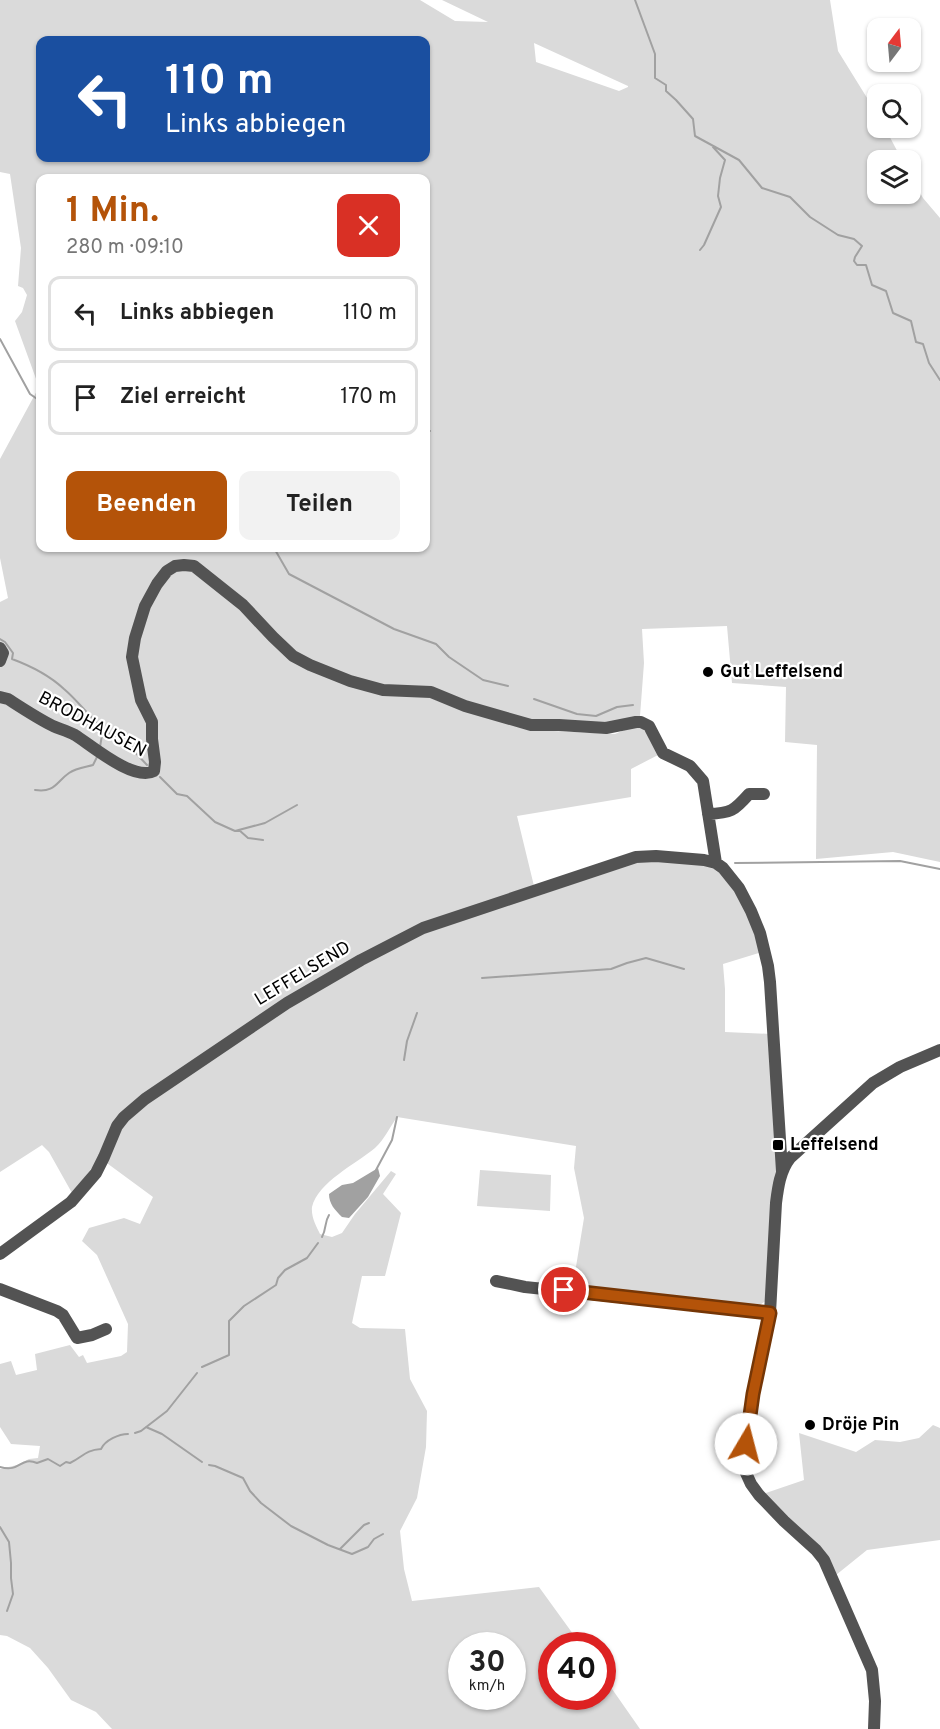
<!DOCTYPE html>
<html lang="de">
<head>
<meta charset="utf-8">
<style>
  :root { --surface:#fff; --page:#f2f2f2; --text:#222; --muted:#767676; --line:#e0e0e0; --accent:#b45309 }
  body { margin:0; font-family:Overpass,sans-serif; background:var(--page); color:var(--text); height:100vh; display:flex; flex-direction:column; font-size:22px; white-space:nowrap }
  * { box-sizing:border-box; margin:0 }
  p { font-size:20px; color:var(--muted) }
  .icon { flex:none; width:33px; height:33px; fill:none; stroke:currentColor; stroke-width:2; stroke-linecap:round; stroke-linejoin:round }
  .map { position:relative; flex:1; overflow:hidden }
  .side { position:absolute; left:36px; top:174px; width:394px; height:378px; display:flex; flex-direction:column; background:var(--surface); border-radius:12px; box-shadow:0 2px 4px #0004 }
  .side>* { flex:none }
  .banner { position:absolute; left:36px; top:36px; width:394px; height:126px; border-radius:12px; box-shadow:0 2px 4px #0004; background:#1a4fa0; color:#fff; overflow:hidden }
  .needle { width:39px; rotate:16deg }
  .buttons { position:absolute; left:867px; top:18px; display:grid; gap:12px }
  .buttons a { display:grid; place-items:center; width:54px; height:54px; border-radius:12px; background:var(--surface); box-shadow:0 2px 4px #0004; font-size:30px }
  .speed { position:absolute; left:448px; top:1632px; display:flex; gap:12px; font-size:30px; font-weight:700; text-align:center }
  .speed>* { display:grid; place-content:center; width:78px; height:78px; border-radius:50%; background:var(--surface); box-shadow:0 2px 4px #0004; line-height:1 }
  .speed small { font-size:15px; font-weight:400 }
  .speed .limit { border:9px solid #d22; background:#fff; color:#111 }
  .pin { position:absolute; display:grid; place-items:center; width:51px; height:51px; color:#fff; margin:-26px; border:3px solid #fff; border-radius:50%; box-shadow:0 2px 6px #0007 }
  .me { position:absolute; width:66px; margin:-33px; rotate:8deg; stroke-linejoin:round; filter:drop-shadow(0 0 4px #0008) }
  .turn { display:flex; align-items:center; gap:21px; height:126px; padding:0 30px; font-size:27px }
  .turn .icon { width:78px; height:78px; stroke-width:2.5 }
  .turn b { display:block; font-size:42px; line-height:51px }
  .round { display:grid; place-items:center; flex:none; width:63px; height:63px; border-radius:12px; background:var(--page) }
  .summary { display:flex; align-items:center; justify-content:space-between; height:102px; padding:0 30px }
  h1 { font-size:36px; font-weight:700; line-height:45px; color:var(--accent) }
  .cta { display:flex; gap:12px; margin-top:auto; padding:12px 30px }
  .cta a { flex:1; height:69px; border-radius:12px; background:var(--accent); color:#fff; font-size:24px; font-weight:700; line-height:69px; text-align:center }
  .cta a+a { background:var(--page); color:var(--text) }
  ul { padding:0; list-style:none }
  li { display:flex; align-items:center; gap:18px; height:75px; margin:0 12px 9px; padding:0 18px; border:3px solid var(--line); border-radius:12px }
  li div { flex:1 }
  li b { display:block; font-size:22px }
  li em { font-style:normal }
  .map>svg:first-child { display:block }
  .green { fill:#dadada; fill-rule:evenodd }
  .water { fill:#a1a1a1 }
  .lines { fill:none; stroke-linecap:round; stroke-linejoin:round }
  .stream { stroke:#a1a1a1; stroke-width:2 }
  .minor { stroke:#535353; stroke-width:12 }
  .route-casing { stroke:#753606; stroke-width:15 }
  .route { stroke:#b45309; stroke-width:10 }
  .poi-dot { fill:#000; stroke:#fff; stroke-width:2 }
  .labels { text-anchor:middle; dominant-baseline:central; stroke-width:4.5; stroke-linejoin:round; paint-order:stroke }
  .poi-label { font-size:18px; font-weight:bold; fill:#000; stroke:#fff; text-anchor:start }
  .street-label { font-size:18px; fill:#000; stroke:#fff }
</style>
</head>
<body>
<div class="map">
<svg width="940" height="1729" viewBox="0 0 940 1729">
  <rect width="100%" height="100%" fill="#fff"/>
  <path class="green" d="M0,0H420L455,21L488,22L442,0H830L838,51L877,114L878,128H885L902,160H878V194H910L911,176L923,198L940,218V862L893,852L816,859L817,745L785,742L786,687L732,683L727,626L642,629L644,663L640,716L623,723L533,730L615,734L634,726L642,728L647,733L658,755L631,769V797L517,816L534,886L420,924L363,964L426,932L632,863C652,860 663,861 683,863C693,864 706,863 715,868C736,879 753,930 762,952L723,964L725,989V1032L771,1034L778,1164L767,1300L757,1307L573,1285L584,1218L574,1168L576,1146L397,1117C390,1127 384,1140 375,1148C356,1164 318,1182 312,1207C311,1217 316,1226 320,1234L332,1237L342,1233L355,1214L391,1171L396,1174L383,1194L401,1213L385,1276H362L352,1323L360,1328L405,1329L410,1379L427,1411L426,1447L417,1498L400,1531L404,1569L412,1601L539,1587L581,1645L552,1646V1696H603V1676L640,1729H112L96,1712L71,1700L48,1668L30,1648L7,1636L0,1635V1469L17,1465L29,1459L38,1458L40,1446L11,1444L0,1427V1364L11,1361L16,1375L37,1370L35,1354L70,1345L79,1357L83,1355L87,1363L121,1356L127,1352L128,1324L97,1255L82,1241L89,1228L124,1218L140,1224L153,1197L100,1158L72,1193L49,1152L42,1145L0,1172V602L8,598L0,558V459L39,387L15,321L22,312L27,295L23,288L18,286L21,248L10,174L0,172ZM40,40H426V158H40ZM534,43L628,86V87L619,91L536,62ZM40,178H426V548H40ZM462,1646H513V1696H462Z
    M480,1170L551,1175L550,1211L477,1206Z
    M933,1425L940,1428V1540L867,1550L836,1575L763,1494L804,1480L799,1433L856,1452L875,1440L900,1442L919,1438Z"/>
  <path class="water" d="M378,1168L380,1176L368,1197L349,1218L342,1217C335,1210 329,1204 329,1194L342,1185L353,1183Z"/>
  <g class="lines">
    <path class="stream" d="M635,0L655,54V78L666,85V91L676,100L693,119L695,136L739,160L762,188L790,197L810,217L838,235L854,239L862,246L855,257L854,261L857,265H866L872,285L886,291L893,313L911,321L916,342L923,344L929,363L940,380
      M700,250L704,245L721,207L718,196L720,178L725,160L713,147
      M0,339L30,394L40,401
      M426,431H430
      M274,548L289,574L394,629L436,644L449,657L483,680L508,686
      M0,639L5,642L13,653L12,659C31,666 49,675 64,689C83,705 97,729 119,739L123,746L133,750L147,765
      M534,699L577,714L596,716L617,707L633,705
      M100,747L103,729
      M160,777L177,794L187,796L215,822L235,831L265,823L297,805
      M35,790C55,793 56,782 69,773C76,768 86,767 93,765L97,757
      M239,830L248,838L263,840
      M735,863L900,861L940,869
      M482,978L611,969L627,963L646,958L684,969
      M404,1060L407,1041L417,1013
      M376,1170L392,1140L397,1117
      M322,1237C327,1228 324,1223 329,1215
      M202,1367L229,1355V1321L244,1306L276,1285L278,1278L285,1270L307,1258L318,1243
      M146,1427L162,1434L202,1462
      M135,1433L141,1431L167,1411L197,1373
      M209,1465L215,1466L243,1478L250,1491L261,1503L291,1526L328,1545L352,1554L368,1547L374,1539L383,1534
      M0,1467C21,1473 20,1456 37,1463L48,1459L60,1466L66,1462L70,1463C83,1457 85,1450 101,1449C105,1440 119,1434 128,1434
      M0,1527L9,1542L11,1563V1578L13,1594L7,1611
      M340,1549L364,1525L369,1523"/>
    <path class="minor" d="M0,648L3,653L0,661
      M0,697L8,699C22,708 37,718 53,726C60,729 68,731 75,735C91,745 134,782 154,771L155,762L152,739V722L141,700L132,657L135,638L145,606L157,584L167,571L175,566L184,565L194,566L243,605L273,637L293,656L310,665L350,681L383,690L431,692L465,706L531,725H559L606,728L636,722H641L649,726L663,753L690,766L703,781L716,863
      M708,814C731,813 734,811 749,794H764
      M0,1254L71,1202L96,1173L104,1157L117,1126L124,1117L145,1099L287,1003L361,960L423,928L636,857L656,856L704,860L716,863L723,868L739,888L751,911L760,933L768,966L770,982L782,1171
      M496,1281L525,1287L770,1313
      M0,1289L57,1311L63,1315L77,1338L92,1335L106,1329
      M874,1729L875,1701L872,1670L824,1560L816,1550L784,1521L759,1495L751,1484L746,1473L744,1459L753,1394L770,1313L776,1203C778,1187 780,1171 790,1158L873,1083L900,1067L940,1050"/>
  </g>
  <g class="lines">
    <g class="route-casing">
      <path id="route" d="M564,1290L770,1313L753,1394L746,1444"/>
    </g>
    <use href="#route" class="route"/>
  </g>
  <g class="poi-dot">
    <circle cx="708" cy="672" r="6"/>
    <rect x="772" y="1139" width="12" height="12" rx="3"/>
    <circle cx="810" cy="1425" r="6"/>
  </g>
  <g class="labels">
    <g class="poi-label">
      <text x="720" y="672">Gut Leffelsend</text>
      <text x="790" y="1145">Leffelsend</text>
      <text x="822" y="1425">Dröje Pin</text>
    </g>
    <g class="street-label">
      <text transform="translate(92 725) rotate(28)">BRODHAUSEN</text>
      <text transform="translate(303 974) rotate(-31)">LEFFELSEND</text>
    </g>
  </g>
</svg>
<div class="buttons">
<a><svg class="needle" viewBox="-14 -14 28 28"><path d="M0-13l5 13h-10z" fill="#e53935"/><path d="M0 13l5-13h-10z" fill="#767676"/></svg></a>
<a><svg class="icon" aria-label="search" viewBox="0 0 24 24"><circle cx="10" cy="10" r="6"/><path d="M15 15l6 6"/></svg></a>
<a><svg class="icon" aria-label="layers" viewBox="0 0 24 24"><path d="M12 4l9 5-9 5-9-5zM3 14l9 5 9-5"/></svg></a>
</div>
<div class="speed"><div>30<small>km/h</small></div><div class="limit">40</div></div>
<div class="pin" style="left:564px;top:1290px;background:#d93025"><svg class="icon" aria-label="arrive" viewBox="0 0 24 24"><path d="M6 21V4h12l-3 4 3 4H6"/></svg></div>
<svg class="me" style="left:746px;top:1444px" viewBox="-20 -20 40 40"><circle r="19" fill="#fff"/><path d="M0-13L10 11 0 6-10 11z" fill="#b45309"/></svg>
<div class="banner">
<div class="turn"><svg class="icon" aria-label="left" viewBox="0 0 24 24"><path d="M17 20v-9H6M10 6l-5 5 5 5"/></svg><div><b>110 m</b>Links abbiegen</div></div>
</div>
<section class="side">
<div class="summary"><div><h1>1 Min.</h1><p>280 m · 09:10</p></div><a class="round" style="background:#d93025;color:#fff"><svg class="icon" aria-label="close" viewBox="0 0 24 24"><path d="M6 6l12 12M18 6L6 18"/></svg></a></div>
<ul>
<li><svg class="icon" aria-label="left" viewBox="0 0 24 24"><path d="M17 20v-9H6M10 6l-5 5 5 5"/></svg><div><b>Links abbiegen</b></div><em>110 m</em></li>
<li><svg class="icon" aria-label="arrive" viewBox="0 0 24 24"><path d="M6 21V4h12l-3 4 3 4H6"/></svg><div><b>Ziel erreicht</b></div><em>170 m</em></li>
</ul>
<div class="cta"><a>Beenden</a><a>Teilen</a></div>
</section>
</div>
</body>
</html>
